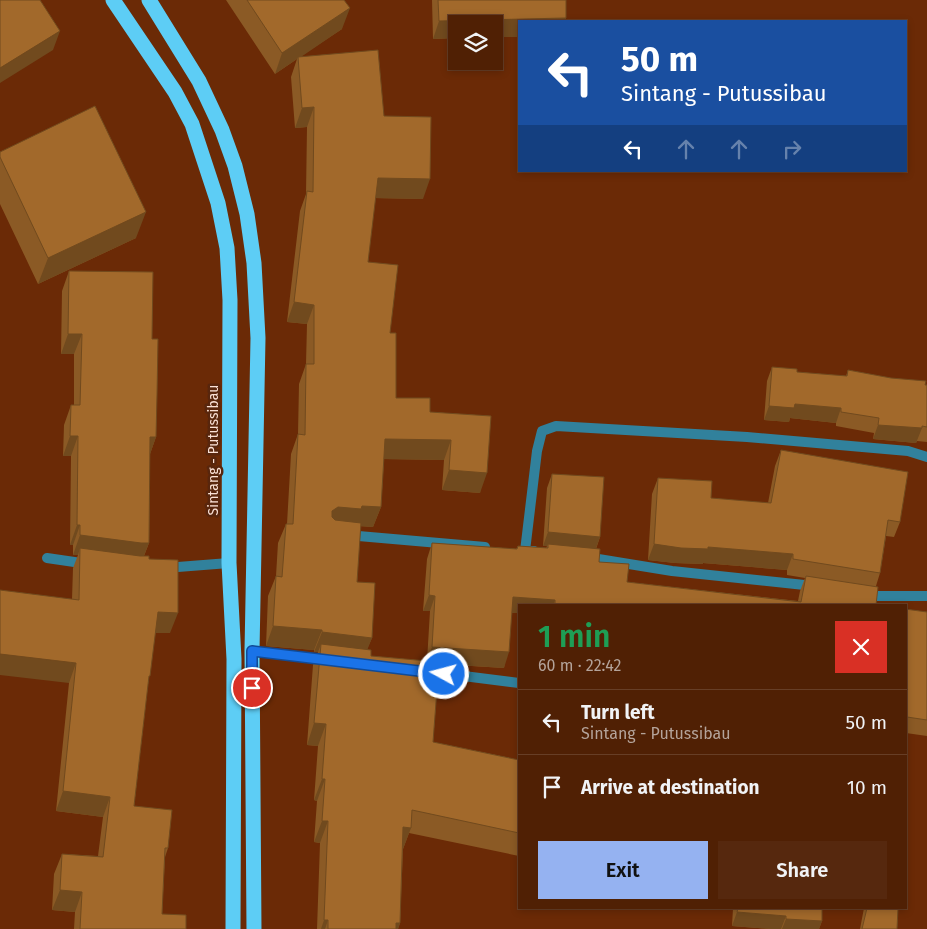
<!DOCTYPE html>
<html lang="en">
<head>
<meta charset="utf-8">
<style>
  :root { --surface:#502004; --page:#56280e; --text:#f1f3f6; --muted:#b4a39a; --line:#673e26; --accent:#95b2f1 }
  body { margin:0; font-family:"Fira Sans",sans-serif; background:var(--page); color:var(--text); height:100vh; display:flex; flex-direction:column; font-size:19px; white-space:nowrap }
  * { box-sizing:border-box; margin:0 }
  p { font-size:16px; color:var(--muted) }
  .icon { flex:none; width:28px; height:28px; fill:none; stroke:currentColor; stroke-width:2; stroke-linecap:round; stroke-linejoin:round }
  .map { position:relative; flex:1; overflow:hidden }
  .side { position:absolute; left:518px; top:604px; width:389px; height:305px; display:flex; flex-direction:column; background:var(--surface); border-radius:0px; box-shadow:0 2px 8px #0003,0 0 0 1px var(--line) }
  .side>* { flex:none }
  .guide { position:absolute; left:518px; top:20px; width:389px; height:152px; border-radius:0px; box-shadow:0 2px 8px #0003,0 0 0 1px var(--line); background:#1a4fa0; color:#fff; overflow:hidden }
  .controls { position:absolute; left:448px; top:15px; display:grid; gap:10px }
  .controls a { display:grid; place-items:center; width:55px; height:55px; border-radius:0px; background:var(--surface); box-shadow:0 2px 8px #0003,0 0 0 1px var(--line); font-size:25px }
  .pin { position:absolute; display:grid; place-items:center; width:42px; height:42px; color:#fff; margin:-21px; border:2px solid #fff; border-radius:50%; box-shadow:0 1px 5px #0007 }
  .me { position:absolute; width:55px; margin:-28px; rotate:277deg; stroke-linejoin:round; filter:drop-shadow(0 0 4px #0008) }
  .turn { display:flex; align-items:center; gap:18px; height:105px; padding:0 20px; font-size:22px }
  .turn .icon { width:65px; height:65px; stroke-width:2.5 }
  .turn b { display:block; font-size:35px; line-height:42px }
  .lanes { display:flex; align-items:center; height:48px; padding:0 20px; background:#0003; justify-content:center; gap:25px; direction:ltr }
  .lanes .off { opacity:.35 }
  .round { display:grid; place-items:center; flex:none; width:52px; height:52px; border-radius:0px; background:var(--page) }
  .overview { display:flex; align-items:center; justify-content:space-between; height:85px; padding:0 20px }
  h1 { font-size:30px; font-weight:600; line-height:38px; color:#1e9e55 }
  .cta { display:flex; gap:10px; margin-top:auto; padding:10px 20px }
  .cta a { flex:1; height:58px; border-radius:0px; background:var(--accent); color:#111; font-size:20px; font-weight:600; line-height:58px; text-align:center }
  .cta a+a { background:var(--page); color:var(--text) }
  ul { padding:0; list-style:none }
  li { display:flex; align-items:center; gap:15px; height:65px; padding:0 20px; border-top:1px solid var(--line) }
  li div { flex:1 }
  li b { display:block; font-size:19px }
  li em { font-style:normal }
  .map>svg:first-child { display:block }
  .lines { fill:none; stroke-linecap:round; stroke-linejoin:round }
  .street { stroke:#31819c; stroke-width:10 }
  .highway { stroke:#5dcdf5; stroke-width:15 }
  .wall { fill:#8b5a25 }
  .shaded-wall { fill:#714a1e }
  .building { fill:#a2692b; stroke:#714a1e }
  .route-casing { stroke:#114b97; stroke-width:12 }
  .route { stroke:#1a73e8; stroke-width:9 }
  .labels { text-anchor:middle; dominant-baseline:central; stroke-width:5; stroke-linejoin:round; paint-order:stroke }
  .street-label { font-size:14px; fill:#fae1d6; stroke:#58260d }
</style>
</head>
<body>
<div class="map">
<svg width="927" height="929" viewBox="0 0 927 929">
  <rect width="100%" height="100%" fill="#6b2a06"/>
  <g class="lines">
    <path class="street" d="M347,535L485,547
      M534,551H525L537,451L542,431L556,426L747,437L908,451L927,457
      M586,557L672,571L814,586
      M47,558L88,564
      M165,568L229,563
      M863,594L878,596H927
      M252,651L328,660
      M424,671L519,683"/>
    <path class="highway" d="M113,0L175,92L192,124L218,203L227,248L230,300L229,563L234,659L233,929
      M149,0L199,81L222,130L235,166L247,214L254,263L258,338L252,651L254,929"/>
  </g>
  <path class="wall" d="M226,0H344L342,29L301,56L384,116L423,199L375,198L368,262L390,333L396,398L430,412L491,416L480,493L442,490L444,460L384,459L381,507L373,527L360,526L357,582L372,638L367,649L371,656L427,661L430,611H423L427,559L432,543L516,549L518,546L546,548L547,546H543L547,488L552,474L600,537L596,549L599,562L627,582L798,601L800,591L805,578L787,575V570L703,563V564L675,563L648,560L652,494L658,478L711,498L768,503L775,466L781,450L900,522L894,537L886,536L880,573L876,586V605H519V613H512L504,668L439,664L433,742L519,760V856L409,833L403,849L400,923L398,929H317L320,843L314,842L317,801L314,800L318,746L307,745L313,665L318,652H314V650L266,646L268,596L276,576L278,543L286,524H287L291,454L298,434L299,384L306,364L307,324L287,322L300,211L306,194L307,127L295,128L291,77L297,59L275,74Z
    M432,0H566V18L565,21H519V37H494L456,24V38L433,39Z
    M0,152L136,238L38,284L0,204Z
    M69,271L152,339L156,437L150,454L149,543L144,556L149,559L170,633H155L148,684L134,806L168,848L165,857L162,914L186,929H74L75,912L52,910L54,874L62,854L98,856L103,817L56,811L69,683L72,599L73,568L78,555H73V545H70L71,456H63L64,425L71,405H74V354H61L62,291Z
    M772,367L797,372L846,376L848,370L927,385V442L917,441L916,443L873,439L874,433L836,426V423L790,418L789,422L764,420L767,381Z
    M905,609L927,612V736L906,733Z
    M733,908H822V921L819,929H771L732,926Z
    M864,908H898L897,929H860Z"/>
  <path class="shaded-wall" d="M350,8L342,29L298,59V57L297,59L275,74L282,53Z
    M566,18L565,21H519V37H494V24H456V38L433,39L439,21Z
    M60,31L53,50L0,83V68Z
    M314,107L307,127L295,128L302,108Z
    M378,178L430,179L423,199L370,198Z
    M146,212L136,238L38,284L48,258Z
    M294,302L314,305L307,324L287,322Z
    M68,334H82L74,354H61Z
    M795,404L841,408L836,423L790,418L789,422L764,420L769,406Z
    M878,425L922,428L916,443L873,439Z
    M70,436H78L71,456H63Z
    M150,437H156L149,457Z
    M385,439L451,440L444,460L378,459Z
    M449,470L487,473L480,493L442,490Z
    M362,506L381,507L373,527L355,526L331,527L332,511L338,507Z
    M77,525H80L73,545H70Z
    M548,532L600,537L595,551L548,544L547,546H543Z
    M80,535L149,543L141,563L80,548L78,555H73Z
    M654,544L708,547L793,554L787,570L703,563V564L675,563L648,560Z
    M429,595L435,596L430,611H423Z
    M513,597L555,600L553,605H519V613H507Z
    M158,612L178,613L170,633H150Z
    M273,626L322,630L314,650L266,646Z
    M322,632L372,638L364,658L321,644L318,652H314Z
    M432,647L509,652L504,668L426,663Z
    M0,654L76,663L69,683L0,675Z
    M314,723L326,724L318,746L307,745Z
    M322,779H325L317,801L314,800Z
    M63,791L110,797L103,817L56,811Z
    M322,821H328L320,843L314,842Z
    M403,827L411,828L403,849Z
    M60,890L82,892L75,912L52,910Z
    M737,912L786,916L781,929H771L732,926Z
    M786,919L822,921L819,929H782Z
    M324,920H328L325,929H321Z
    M396,923H400L398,929H394Z"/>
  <path class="building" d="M0,0H40L60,31L0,68Z
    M247,0H344L350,8L282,53Z
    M438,0H566V18L439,21Z
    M378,50L384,116L431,117L430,179L378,178L368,262L398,265L390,333H396V398H430V412L491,416L487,473L449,470L451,440L385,439L381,507L362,506L361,509L338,507L332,511V517L335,520L361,523L357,582L375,583L372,638L322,632V630L273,626L276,576L282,577L286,524H293L298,434L305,435L306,364H314V305L294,302L307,191L313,192L314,107L302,108L298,57Z
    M95,106L146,212L48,258L0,157V152Z
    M69,271L153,272L152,339H158L157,395L156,437H150L149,543H141L80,535V525H77L78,436H70L71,405H80L82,334H68Z
    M772,367L797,369V372L847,376L848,370L891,378L926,381L925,385H927V427L922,426V428L878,425L879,418L841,412V408L795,404L794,408L769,406Z
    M781,450L908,472L900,522L888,520L880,573L793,559V554L708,547V549L681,548L654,544L658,478L712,481L711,498L771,503Z
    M552,474L604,477L600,537L548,532Z
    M432,543L517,549L518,546L548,548V544L600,549L599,562L629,564L627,582L801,602L806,576L878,587L876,605H555V600L513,597L509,652L432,647L435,596L429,595Z
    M80,548L140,556H149V559L178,560V613L158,612L150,676H149L134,806L172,810L168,848H165L162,914L186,915V929H80L82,892L60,890L62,854L103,857L110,797L63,791L76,663L0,654V590L79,600Z
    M905,609L927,612V720L907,717L905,741Z
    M321,644L371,650V656L439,662L433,742L519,760V833L412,810L411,828L403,827L400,923H396V929H328V920H324L328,821H322L325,779H322L326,724L314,723Z
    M738,908H822V921L786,919V916L737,912Z
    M867,908H898L897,929H862Z"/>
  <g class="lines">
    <g class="route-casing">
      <path id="route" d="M252,688V651L444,674"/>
    </g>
    <use href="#route" class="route"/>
  </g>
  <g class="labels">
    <g class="street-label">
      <text transform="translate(213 450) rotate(-90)">Sintang - Putussibau</text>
    </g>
  </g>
</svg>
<div class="controls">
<a><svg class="icon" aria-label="layers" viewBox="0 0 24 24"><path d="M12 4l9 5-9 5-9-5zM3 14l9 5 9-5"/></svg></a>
</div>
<div class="pin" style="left:252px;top:688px;background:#d93025"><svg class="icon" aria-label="arrive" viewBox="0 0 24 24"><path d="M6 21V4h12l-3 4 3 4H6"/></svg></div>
<svg class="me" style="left:444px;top:674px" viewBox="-20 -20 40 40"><circle r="17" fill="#1a73e8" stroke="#fff" stroke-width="3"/><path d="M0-11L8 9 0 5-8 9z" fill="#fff"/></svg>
<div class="guide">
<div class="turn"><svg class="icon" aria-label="left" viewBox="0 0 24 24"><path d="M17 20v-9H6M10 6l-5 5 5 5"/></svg><div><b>50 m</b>Sintang - Putussibau</div></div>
<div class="lanes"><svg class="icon" aria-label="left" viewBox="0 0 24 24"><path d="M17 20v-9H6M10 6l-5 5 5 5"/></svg><svg class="icon off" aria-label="ahead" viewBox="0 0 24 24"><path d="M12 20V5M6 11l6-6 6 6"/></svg><svg class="icon off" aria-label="ahead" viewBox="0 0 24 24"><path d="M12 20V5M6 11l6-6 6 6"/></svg><svg class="icon off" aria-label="right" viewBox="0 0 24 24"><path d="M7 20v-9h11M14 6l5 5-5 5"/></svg></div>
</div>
<section class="side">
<div class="overview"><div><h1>1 min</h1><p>60 m · 22:42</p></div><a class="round" style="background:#d93025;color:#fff"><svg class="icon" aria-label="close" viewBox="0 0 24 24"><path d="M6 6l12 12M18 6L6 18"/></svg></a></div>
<ul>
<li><svg class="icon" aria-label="left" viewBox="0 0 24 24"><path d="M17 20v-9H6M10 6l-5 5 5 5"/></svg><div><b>Turn left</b><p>Sintang - Putussibau</p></div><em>50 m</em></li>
<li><svg class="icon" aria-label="arrive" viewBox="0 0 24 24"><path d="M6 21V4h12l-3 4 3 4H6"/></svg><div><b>Arrive at destination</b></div><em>10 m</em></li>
</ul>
<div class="cta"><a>Exit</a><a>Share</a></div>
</section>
</div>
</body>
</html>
